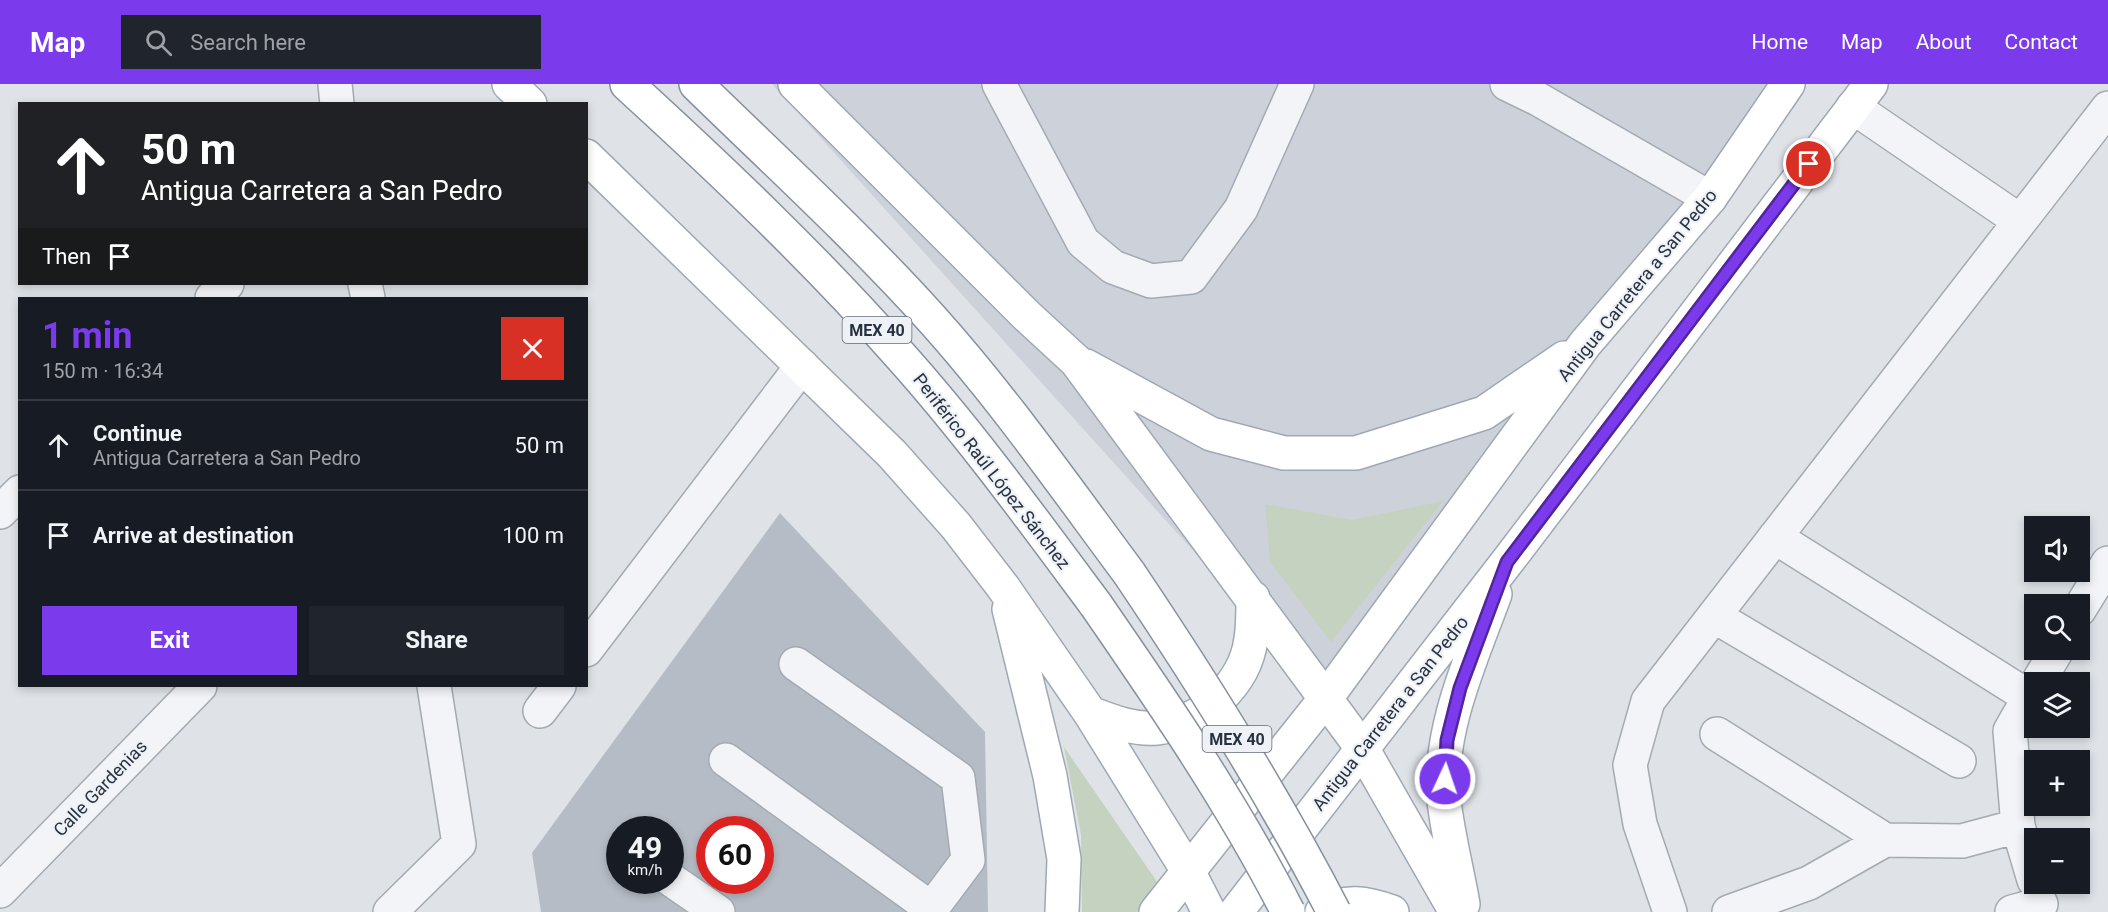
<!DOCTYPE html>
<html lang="en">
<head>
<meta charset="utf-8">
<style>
  :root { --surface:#171b24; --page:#20242c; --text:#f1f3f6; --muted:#9ea1a6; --line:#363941; --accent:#7c3aed }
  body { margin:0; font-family:Roboto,sans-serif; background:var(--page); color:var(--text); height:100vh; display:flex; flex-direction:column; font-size:22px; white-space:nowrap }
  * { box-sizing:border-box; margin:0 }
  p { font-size:20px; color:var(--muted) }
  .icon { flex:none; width:33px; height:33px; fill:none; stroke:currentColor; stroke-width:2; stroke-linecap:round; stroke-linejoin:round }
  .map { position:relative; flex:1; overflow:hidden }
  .details { position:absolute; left:18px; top:213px; width:570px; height:390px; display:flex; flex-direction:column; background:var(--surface); border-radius:0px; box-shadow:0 3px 9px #0003 }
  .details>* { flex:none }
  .guide { position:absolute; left:18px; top:18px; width:570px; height:183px; border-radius:0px; box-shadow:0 3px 9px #0003; background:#202124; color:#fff; overflow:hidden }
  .tools { position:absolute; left:2024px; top:432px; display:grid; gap:12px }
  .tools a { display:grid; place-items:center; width:66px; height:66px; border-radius:0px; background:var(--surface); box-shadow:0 3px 9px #0003; font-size:30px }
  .speed { position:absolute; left:606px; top:732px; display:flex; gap:12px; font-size:30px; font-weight:700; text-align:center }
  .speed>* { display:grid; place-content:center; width:78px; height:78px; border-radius:50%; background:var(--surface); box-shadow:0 3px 9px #0003; line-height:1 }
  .speed small { font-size:15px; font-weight:400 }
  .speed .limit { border:9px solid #d22; background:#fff; color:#111 }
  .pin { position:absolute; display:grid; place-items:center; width:51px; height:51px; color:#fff; margin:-26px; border:3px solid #fff; border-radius:50%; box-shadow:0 2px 6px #0007 }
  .me { position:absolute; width:66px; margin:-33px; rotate:3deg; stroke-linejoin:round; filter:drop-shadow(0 0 4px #0008) }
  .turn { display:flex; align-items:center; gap:21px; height:126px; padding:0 24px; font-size:27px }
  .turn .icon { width:78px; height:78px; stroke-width:2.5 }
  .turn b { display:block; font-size:42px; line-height:51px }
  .then { display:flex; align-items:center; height:57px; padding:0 24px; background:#0003; gap:12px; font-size:22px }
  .round { display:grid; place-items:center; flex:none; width:63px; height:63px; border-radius:0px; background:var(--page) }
  .overview { display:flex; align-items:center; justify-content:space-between; height:102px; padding:0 24px }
  h1 { font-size:36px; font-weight:700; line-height:45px; color:var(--accent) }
  .action { display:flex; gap:12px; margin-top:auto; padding:12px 24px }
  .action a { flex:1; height:69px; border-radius:0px; background:var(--accent); color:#fff; font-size:24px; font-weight:700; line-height:69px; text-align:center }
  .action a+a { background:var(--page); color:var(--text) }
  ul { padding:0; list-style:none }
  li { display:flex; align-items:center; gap:18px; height:90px; padding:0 24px; border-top:2px solid var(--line) }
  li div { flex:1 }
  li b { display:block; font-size:22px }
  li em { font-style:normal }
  header { display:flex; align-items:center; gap:36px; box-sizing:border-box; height:84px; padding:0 30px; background:var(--accent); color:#fff }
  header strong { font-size:28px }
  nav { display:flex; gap:33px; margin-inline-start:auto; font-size:21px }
  .search { width:420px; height:54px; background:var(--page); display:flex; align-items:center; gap:15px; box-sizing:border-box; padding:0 21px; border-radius:0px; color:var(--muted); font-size:22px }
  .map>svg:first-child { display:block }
  .built { fill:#cdd2da }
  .green { fill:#c5d2c0 }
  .building { fill:#b6bcc5; fill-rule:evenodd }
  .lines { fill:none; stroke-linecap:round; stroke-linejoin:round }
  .minor-casing { stroke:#a4aab2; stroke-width:36 }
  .major-casing { stroke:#9ea8b4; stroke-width:36 }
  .highway-casing { stroke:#86919f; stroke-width:36 }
  .minor { stroke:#f2f4f7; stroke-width:33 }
  .major { stroke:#fff; stroke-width:33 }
  .highway { stroke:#fff; stroke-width:33 }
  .highway-bridge-casing { stroke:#86919f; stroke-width:36; stroke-linecap:butt }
  .highway-bridge { stroke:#fff; stroke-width:33 }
  .route-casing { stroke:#51269a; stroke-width:15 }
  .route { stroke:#7c3aed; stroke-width:10 }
  .labels { text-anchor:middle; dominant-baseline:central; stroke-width:4.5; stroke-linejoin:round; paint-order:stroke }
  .shield { fill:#eef2f6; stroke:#636b77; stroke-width:1.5 }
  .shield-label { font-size:16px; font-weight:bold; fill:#283140 }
  .street-label { font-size:18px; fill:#283140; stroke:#eef2f6 }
</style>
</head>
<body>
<header>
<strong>Map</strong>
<div class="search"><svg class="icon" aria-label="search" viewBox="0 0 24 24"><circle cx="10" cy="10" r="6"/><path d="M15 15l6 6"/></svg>Search here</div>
<nav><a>Home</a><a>Map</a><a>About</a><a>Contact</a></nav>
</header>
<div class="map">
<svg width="2108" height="828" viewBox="0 0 2108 828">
  <rect width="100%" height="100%" fill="#dfe3e8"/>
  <path class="built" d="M772,0H1807L1326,614Z"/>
  <path class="green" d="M1443,417L1331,558L1270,478L1265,420L1352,436Z
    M1064,663L1160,802L1137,828H1082L1081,751Z"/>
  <path class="building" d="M780,429L985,648L988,828H541L532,769ZM620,746H670V796H620ZM710,746H760V796H710Z"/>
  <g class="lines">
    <g class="minor-casing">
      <path id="minor" d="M335,0L337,20
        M999,0L1083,158L1113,183L1151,197L1191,193L1241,125L1297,0
        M1507,0L1538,15L1710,114
        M1853,23L2020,137
        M365,200L368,214
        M212,214L227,200
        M0,428L20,408
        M1775,453L2029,613
        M2079,526L2108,479
        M1714,532L1959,677
        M586,566L802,282
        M796,580L958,694L968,776L929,828
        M2038,598L2057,566
        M2034,605L2010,647L2018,742L2034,796
        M540,627L559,602
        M1717,650L1885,756L1962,757L2018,742
        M726,676L932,825
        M670,795L718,828
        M0,807L200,602
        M390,828L459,760L434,602
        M1670,828L1640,740L1630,681L1648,617L2108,24
        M1729,828L1809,799L1885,756
        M2012,828L2041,820"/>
    </g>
    <g class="major-casing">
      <path id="major" d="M509,0L530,20
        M795,0L1027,232L1076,277L1362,664L1456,828
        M586,72L892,370L956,442L1003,503L1090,629L1188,787L1209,828
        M1086,282L1211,350L1284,369H1356L1484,329L1564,274
        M1009,525L1050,692L1064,775L1062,828
        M1090,629C1111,637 1133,646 1157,644C1202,639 1245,601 1251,555C1253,542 1253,527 1253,514
        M1463,820C1457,786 1448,751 1444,717C1437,648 1472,573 1495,510
        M1156,828L1326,614L1585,260L1710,114L1788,0
        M1236,828L1507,478L1871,0
        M1322,828C1346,815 1367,819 1392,828"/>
    </g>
    <g class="highway-casing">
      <path id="highway" d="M627,0C720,85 813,173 897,268C969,348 1032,435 1096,521
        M696,0C775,77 857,152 931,234C1003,314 1065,403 1129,489"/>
    </g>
    <use href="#minor" class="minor"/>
    <use href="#major" class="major"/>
    <use href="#highway" class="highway"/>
    <g class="highway-bridge-casing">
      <path id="highway-bridge" d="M1129,489C1203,599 1273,710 1334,828
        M1096,521C1165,621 1233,720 1288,828"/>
    </g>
    <use href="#highway-bridge" class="highway-bridge"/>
  </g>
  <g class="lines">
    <g class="route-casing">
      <path id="route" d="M1445,695L1447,656L1460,604L1507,478L1809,80"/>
    </g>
    <use href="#route" class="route"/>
  </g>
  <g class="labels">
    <g class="shield">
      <rect x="842.5" y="233" width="69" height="26" rx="4.5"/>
      <rect x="1202.5" y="642" width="69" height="26" rx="4.5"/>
    </g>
    <g class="shield-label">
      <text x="877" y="246">MEX 40</text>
      <text x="1237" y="655">MEX 40</text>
    </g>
    <g class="street-label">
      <text transform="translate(1637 201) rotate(-51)">Antigua Carretera a San Pedro</text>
      <text transform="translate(992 387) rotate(52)">Periférico Raúl López Sánchez</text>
      <text transform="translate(1390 629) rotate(-52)">Antigua Carretera a San Pedro</text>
      <text transform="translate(100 704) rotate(-46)">Calle Gardenias</text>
    </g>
  </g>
</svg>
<div class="tools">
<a><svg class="icon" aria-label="sound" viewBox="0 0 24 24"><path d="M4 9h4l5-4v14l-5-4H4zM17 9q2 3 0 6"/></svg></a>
<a><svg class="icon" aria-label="search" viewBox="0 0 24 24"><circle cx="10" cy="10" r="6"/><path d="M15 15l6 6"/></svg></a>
<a><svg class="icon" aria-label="layers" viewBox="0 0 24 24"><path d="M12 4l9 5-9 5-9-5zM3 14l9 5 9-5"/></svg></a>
<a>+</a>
<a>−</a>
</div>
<div class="speed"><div>49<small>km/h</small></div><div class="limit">60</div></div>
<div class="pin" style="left:1809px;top:80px;background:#d93025"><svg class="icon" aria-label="arrive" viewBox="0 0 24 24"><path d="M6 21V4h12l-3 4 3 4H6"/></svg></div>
<svg class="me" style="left:1445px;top:695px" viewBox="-20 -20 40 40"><circle r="17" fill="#7c3aed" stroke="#fff" stroke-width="3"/><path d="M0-11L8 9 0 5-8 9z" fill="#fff"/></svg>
<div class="guide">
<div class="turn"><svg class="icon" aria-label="ahead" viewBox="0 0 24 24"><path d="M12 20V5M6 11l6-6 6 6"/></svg><div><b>50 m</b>Antigua Carretera a San Pedro</div></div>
<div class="then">Then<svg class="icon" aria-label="arrive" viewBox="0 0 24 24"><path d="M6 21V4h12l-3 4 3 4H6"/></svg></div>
</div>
<section class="details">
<div class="overview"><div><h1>1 min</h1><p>150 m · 16:34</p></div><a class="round" style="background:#d93025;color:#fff"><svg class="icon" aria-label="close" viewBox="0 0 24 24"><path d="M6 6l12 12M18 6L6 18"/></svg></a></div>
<ul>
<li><svg class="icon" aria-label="ahead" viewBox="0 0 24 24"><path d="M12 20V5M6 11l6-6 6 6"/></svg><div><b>Continue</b><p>Antigua Carretera a San Pedro</p></div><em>50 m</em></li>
<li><svg class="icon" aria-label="arrive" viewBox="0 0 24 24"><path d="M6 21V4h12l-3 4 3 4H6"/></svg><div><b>Arrive at destination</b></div><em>100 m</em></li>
</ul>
<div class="action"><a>Exit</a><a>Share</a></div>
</section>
</div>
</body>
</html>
